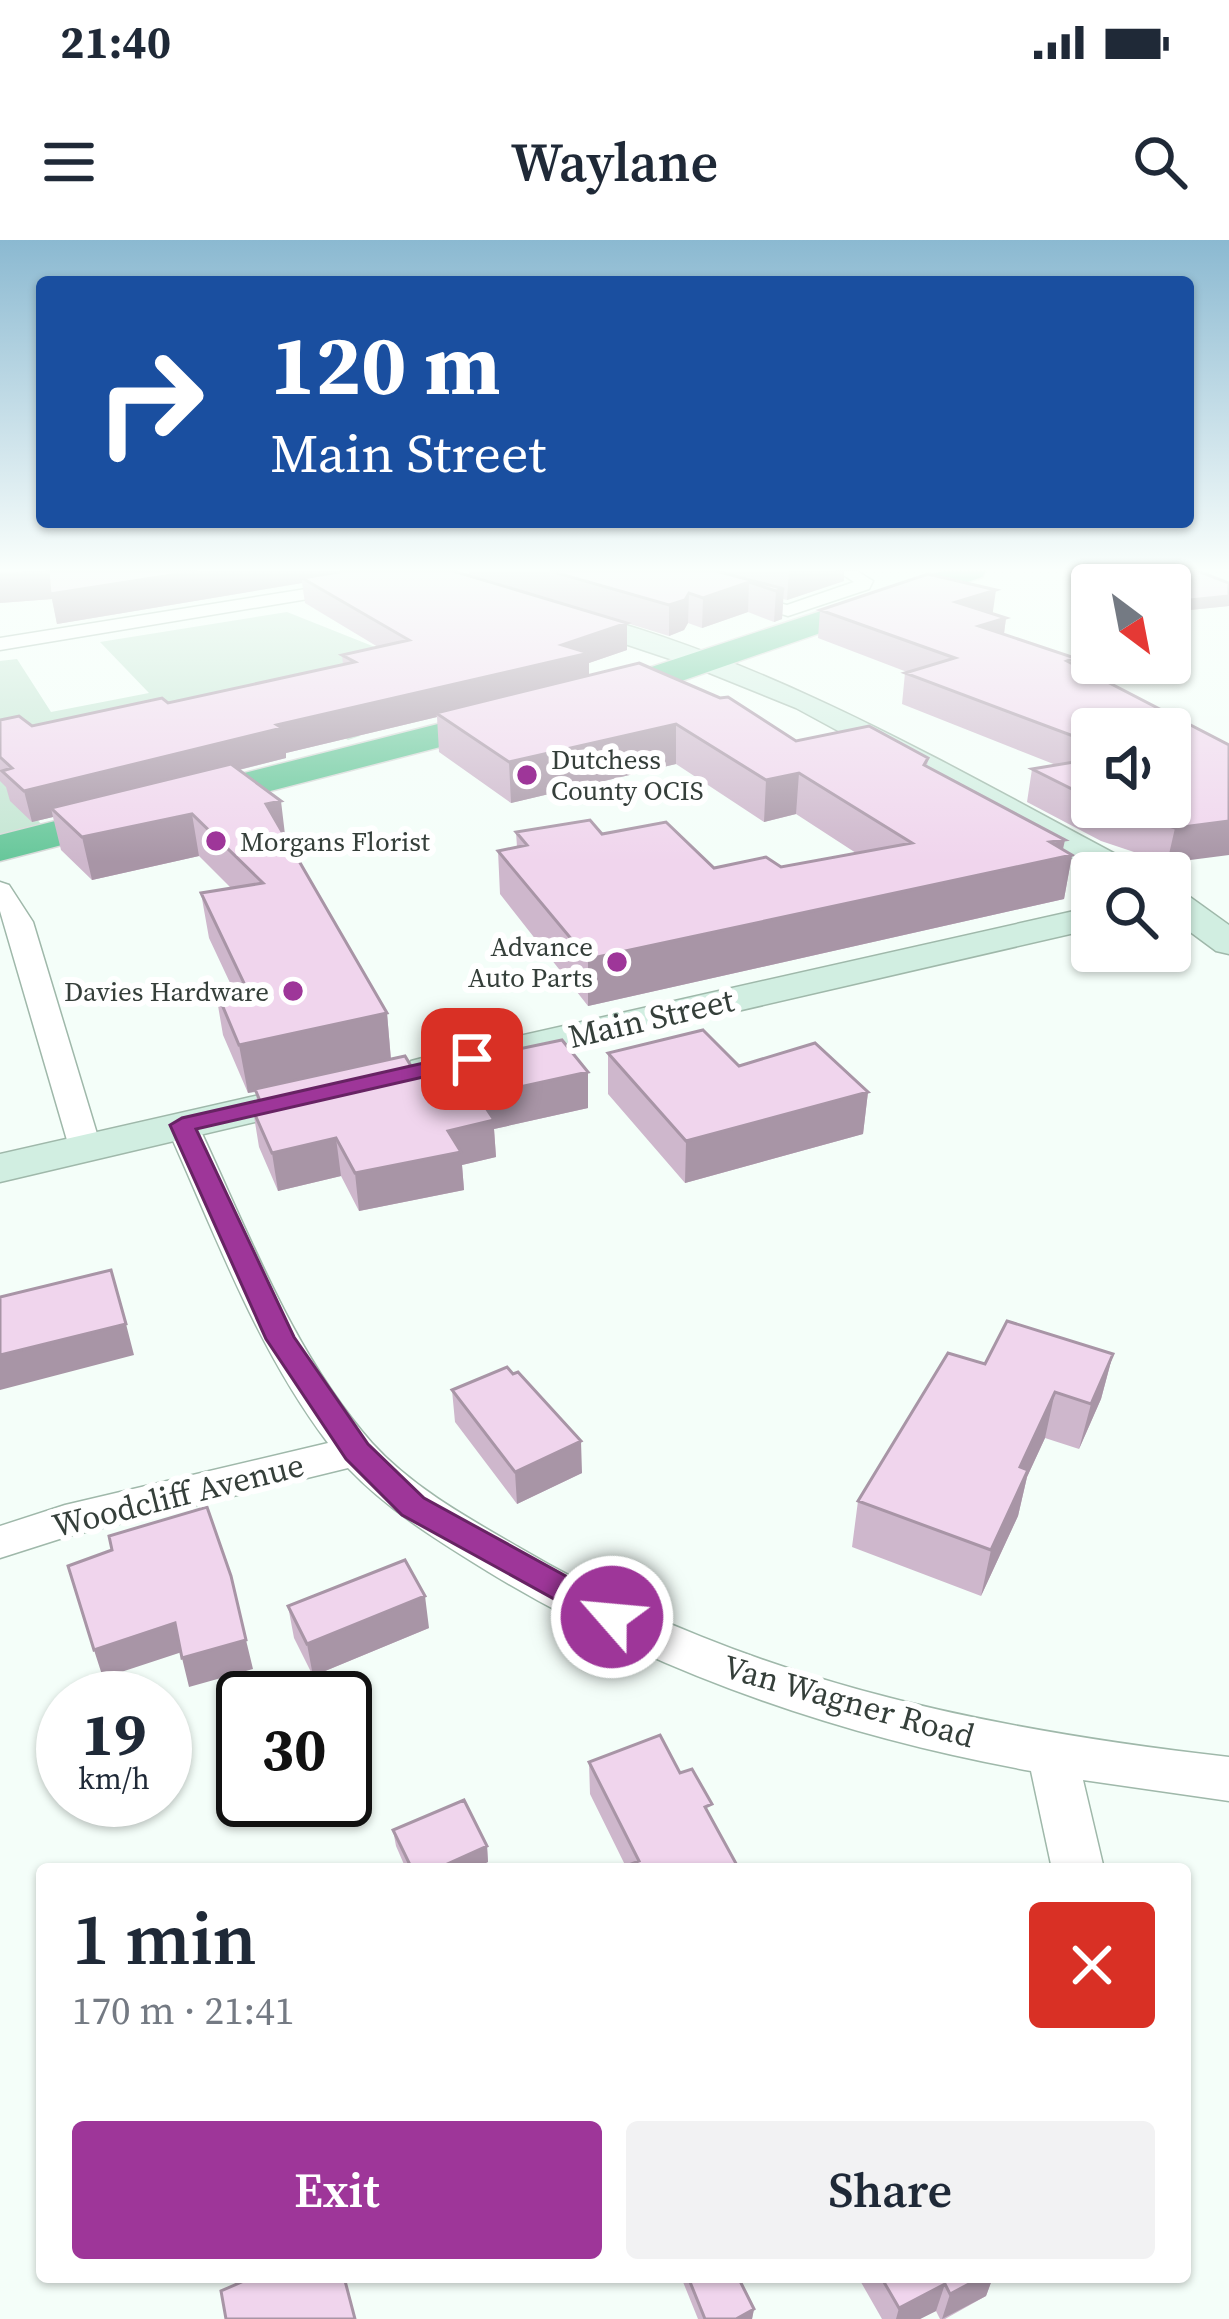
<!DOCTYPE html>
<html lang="en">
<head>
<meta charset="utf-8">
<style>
  :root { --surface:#fff; --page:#f2f2f3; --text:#1f2937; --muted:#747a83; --accent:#9e3699 }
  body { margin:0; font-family:"Source Serif 4",serif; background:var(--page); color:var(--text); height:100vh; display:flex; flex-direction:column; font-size:45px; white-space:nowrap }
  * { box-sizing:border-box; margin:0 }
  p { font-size:39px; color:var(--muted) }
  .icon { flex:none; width:66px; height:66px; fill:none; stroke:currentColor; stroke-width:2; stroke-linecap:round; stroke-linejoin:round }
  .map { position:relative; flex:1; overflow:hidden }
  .sheet { position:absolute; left:36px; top:1623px; width:1155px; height:420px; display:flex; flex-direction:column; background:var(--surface); border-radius:12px; box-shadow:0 3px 9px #0004 }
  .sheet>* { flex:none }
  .guide { position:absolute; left:36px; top:36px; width:1158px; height:252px; border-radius:12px; box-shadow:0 3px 9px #0004; background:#1a4fa0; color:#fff; overflow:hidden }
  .needle { width:78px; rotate:148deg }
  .tools { position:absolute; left:1071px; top:324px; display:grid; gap:24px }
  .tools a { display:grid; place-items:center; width:120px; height:120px; border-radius:12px; background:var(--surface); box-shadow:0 3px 9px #0004; font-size:60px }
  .speed { position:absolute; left:36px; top:1431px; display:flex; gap:24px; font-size:60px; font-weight:700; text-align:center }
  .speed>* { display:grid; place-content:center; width:156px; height:156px; border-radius:50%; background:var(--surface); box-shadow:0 3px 9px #0004; line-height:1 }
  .speed small { font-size:30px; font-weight:400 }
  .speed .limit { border:6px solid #111; border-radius:18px; background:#fff; color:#111 }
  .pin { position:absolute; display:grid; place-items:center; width:102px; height:102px; color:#fff; margin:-51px; border-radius:24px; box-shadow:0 6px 18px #0006 }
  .me { position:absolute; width:132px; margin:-66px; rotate:297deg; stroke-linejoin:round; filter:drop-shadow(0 0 9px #0008) }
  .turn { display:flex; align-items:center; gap:42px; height:252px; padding:0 36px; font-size:54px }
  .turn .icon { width:156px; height:156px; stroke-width:2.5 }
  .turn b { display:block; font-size:84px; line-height:102px }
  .round { display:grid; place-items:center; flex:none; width:126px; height:126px; border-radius:12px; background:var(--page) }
  .headline { display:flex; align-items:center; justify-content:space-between; height:204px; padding:0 36px }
  h1 { font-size:72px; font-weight:600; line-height:90px }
  .action { display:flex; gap:24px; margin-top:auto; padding:24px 36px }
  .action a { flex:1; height:138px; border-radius:12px; background:var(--accent); color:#fff; font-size:48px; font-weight:600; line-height:138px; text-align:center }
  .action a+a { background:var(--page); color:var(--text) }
  .status { display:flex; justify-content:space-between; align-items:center; height:84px; padding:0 60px; background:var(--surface); direction:ltr }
  .status svg { height:33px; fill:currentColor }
  header { display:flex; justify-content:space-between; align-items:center; height:156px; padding:0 36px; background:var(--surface); font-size:54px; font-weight:600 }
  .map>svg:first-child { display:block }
  .green { fill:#c3e5d2 }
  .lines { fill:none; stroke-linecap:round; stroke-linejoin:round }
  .street-casing { stroke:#9fb8aa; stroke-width:3 }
  .secondary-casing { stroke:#9fb8aa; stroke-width:3 }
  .highway-casing { stroke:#d7d9d8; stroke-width:3 }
  .street { fill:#fff; fill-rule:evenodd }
  .secondary { fill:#d1eee1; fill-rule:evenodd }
  .highway { fill:#67c79a; fill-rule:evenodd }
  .wall { fill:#ceb7cc; fill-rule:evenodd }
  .shaded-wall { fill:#a895a6 }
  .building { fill:#f0d5ed; stroke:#a895a6; stroke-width:3 }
  .route { fill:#9e3699; stroke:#672363; stroke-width:3 }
  .poi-dot { fill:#9e3699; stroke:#fff; stroke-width:4.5 }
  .labels { text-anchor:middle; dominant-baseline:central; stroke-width:12; stroke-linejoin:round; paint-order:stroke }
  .far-poi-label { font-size:27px; fill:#353f3a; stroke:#fff; text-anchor:start }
  .street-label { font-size:33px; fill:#353f3a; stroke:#fff }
</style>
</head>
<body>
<div class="status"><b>21:40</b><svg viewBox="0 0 49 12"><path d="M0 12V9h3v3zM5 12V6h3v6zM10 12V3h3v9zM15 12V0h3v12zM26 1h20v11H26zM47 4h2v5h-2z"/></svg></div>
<header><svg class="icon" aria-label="menu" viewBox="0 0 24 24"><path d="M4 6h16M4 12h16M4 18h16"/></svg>Waylane<svg class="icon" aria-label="search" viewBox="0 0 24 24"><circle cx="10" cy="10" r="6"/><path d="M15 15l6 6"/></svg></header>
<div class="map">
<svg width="1229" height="2079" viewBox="0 0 1229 2079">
  <rect width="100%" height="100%" fill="#f4fef9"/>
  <path class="green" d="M287,372L395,415L308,463L360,496L348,500L318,481L16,557L42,585L0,594V421L17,419L51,472L149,453L100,402Z"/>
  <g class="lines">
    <g class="street-casing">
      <path id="street" d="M837,331H857L873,341L869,349L788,376L729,358L738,353L787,365L854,342Z
        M350,342L359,347L356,351L0,410V398Z
        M0,642L9,645L33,682L101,907L96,914H74L69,907L0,671Z
        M182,875L198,885C249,993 292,1112 372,1203C413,1248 468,1278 520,1308C743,1439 975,1488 1229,1517V1561L1083,1540L1104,1629H1052L1031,1531C839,1496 653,1432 487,1331C437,1300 388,1270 348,1228L69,1296L0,1318V1286L65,1265L328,1203C256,1108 215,993 166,885Z"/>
    </g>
    <g class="secondary-casing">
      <path id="secondary" d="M565,368C771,419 953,528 1138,626L1144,633H1100L796,468L697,428L556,381L552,376L556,371Z
        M1170,649L1183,652L1229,685V714L1216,711L1170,677Z
        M1092,667V689L426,843L411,839L405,830L411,821L426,817Z
        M325,840L340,844L347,853L340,862L0,942V914Z"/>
    </g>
    <g class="highway-casing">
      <path id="highway" d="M942,331H986L982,337L641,455L0,621V595L615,439Z"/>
    </g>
    <use href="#street" class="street"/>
    <use href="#secondary" class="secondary"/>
    <use href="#highway" class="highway"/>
  </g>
  <path class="wall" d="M0,331L469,335V331H844V341L787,360L783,359L782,379L774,382L748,372L702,388L688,383L684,390L669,396L604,376L627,410L589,423V435L796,501L928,518L927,526L1072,615L1064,659L588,766L500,654L498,611L517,607L516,592L602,594L714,628L781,627L856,613L796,574L764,582L676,524L511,563L439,512L437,477L286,513V518L239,530L286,598L387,773L391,819L414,831L588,832V868L494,889L496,917L462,925L464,950L359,971L341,936L278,951L259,907L253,870L258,869L256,852L248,853L223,795L215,748L231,745L209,698L201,653L231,648L199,616L92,640L61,610L53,577L32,582L10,561L6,547L0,541V480L32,486L168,463L343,425L342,415L378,407L305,363L302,343L57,384L52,359L0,363Z
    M1094,331H1198L1229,366L1170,372V345H1111L1093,335Z
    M820,370L992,374L1006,378L1004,394L1075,418L1074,424L1229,505L1167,623L1101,601L1027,562L1032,529L1056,525L902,464L905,433L907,432L818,398ZM1092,489H1170V567H1092Z
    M608,813L739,826L868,852L863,894L685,943L608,854Z
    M1113,1114L1101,1159L1079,1209L1045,1198L1027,1237L1018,1276L981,1356L852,1307L858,1261L985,1124Z
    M452,1150L582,1233L517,1264L455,1182Z
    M288,1366L429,1388L313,1436L294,1398Z
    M589,1522L680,1533L711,1578L739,1629H627L590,1554Z
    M393,1590L487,1606L488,1622L473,1629H406L396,1606Z
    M681,2037H738L754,2069L752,2079H698Z
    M858,2037H993L986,2056L945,2079H940L936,2071L920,2079H882Z"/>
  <path class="shaded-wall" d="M31,331H379L302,338V343L57,384L52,359L0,363V333Z
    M789,331H844V341L787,360Z
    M749,342L748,372L702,388L703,358Z
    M784,349L782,379L774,382L776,351Z
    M996,350L992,378L956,362Z
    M689,353L688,383L684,390L669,396V365Z
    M1229,356V366L1170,372V362Z
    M1006,378L1002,408L979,386Z
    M627,383V410L589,423V441L436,473L437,477L286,513V518L59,575L51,568L53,577L32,582L24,551L277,485L562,405Z
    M676,484V524L511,563L509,522Z
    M799,533L796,574L764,582L766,540Z
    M281,561L286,603L266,564Z
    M192,574L199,616L92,640L82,597Z
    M1229,581V615L1167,623L1175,588Z
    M1065,600L1061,618L1072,615L1064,659L588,766V719Z
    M387,773L391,821L248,853L239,805Z
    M588,832V868L494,889L496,917L462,925L464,950L359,971L355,933L448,891L478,856Z
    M868,852L863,894L685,943L686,901Z
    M336,898L341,936L278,951L272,913Z
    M126,1084L134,1115L0,1150V1115Z
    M1113,1114L1101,1159L1079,1209L1091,1164Z
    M1055,1152L1045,1198L1027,1237L1018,1276L981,1356L991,1310L1020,1227Z
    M581,1201L582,1233L517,1264L515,1232Z
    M425,1356L429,1388L313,1436L307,1404Z
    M175,1383L182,1412L103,1438L94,1410Z
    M246,1400L253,1429L189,1447L182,1418Z
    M487,1606L488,1622L473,1629H436Z
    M982,2037H993L986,2056L942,2079L950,2054Z
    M945,2044L936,2071L920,2079H896L899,2068Z
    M754,2069L752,2079H736Z"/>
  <path class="building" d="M48,331H197L50,354Z
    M345,331H453L627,383L562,405L589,413L277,485L282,488L24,551L2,531L12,528L0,517V480L19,476L32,486L162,458L168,463L355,422L342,415L409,400L302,338Z
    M550,331H716L784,349L776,351L749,342L703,358L689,353L685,360L669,365Z
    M1104,331H1198L1229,343V356L1170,362V345H1131Z
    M928,334L996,350L956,362L1006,378L979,386L1075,418L1067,421L1229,505V581L1175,588L1109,567H1170V489H1092V503L905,433L955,418L820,370Z
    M639,423L720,458L728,457L796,501L869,486L928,518L924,525L1065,600L1050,602L1072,615L588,719L498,611L527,605L516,592L590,580L602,594L666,582L714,628L766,617L781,627L912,603L799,533L766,540L676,484L509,522L436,473Z
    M1092,519V559L1032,529Z
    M231,524L281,561L266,564L387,773L239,805L215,748L244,743L201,653L263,643L192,574L82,597L51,568Z
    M703,790L739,826L815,803L868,852L686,901L608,813Z
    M562,800L588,832L478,856L494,880L448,891L461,912L355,933L336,898L272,913L253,870L263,868L255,849L405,816L414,831Z
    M111,1030L126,1084L0,1115V1057Z
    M1007,1081L1113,1114L1091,1164L1055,1152L1020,1227L1028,1230L991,1310L858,1261L948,1113L985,1124Z
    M507,1127L513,1134L518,1132L581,1201L515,1232L452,1150Z
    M207,1267L231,1336L246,1400L182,1418L175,1383L94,1410L68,1326L112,1310L109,1296Z
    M405,1320L425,1356L307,1404L288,1366Z
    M660,1495L680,1533L692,1529L712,1564L705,1567L739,1629H633L631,1624L639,1621L589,1522Z
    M464,1560L487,1606L436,1629H412L393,1590Z
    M253,2037H344L355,2079H226L221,2051Z
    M688,2037H738L754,2069L736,2079H705Z
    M881,2037H982L950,2054L945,2044L899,2068Z"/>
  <linearGradient id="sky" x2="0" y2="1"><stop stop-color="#8bb9d1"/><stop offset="0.53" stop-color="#fafffc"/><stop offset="1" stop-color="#fafffc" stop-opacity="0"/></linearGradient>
  <rect width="1229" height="622" fill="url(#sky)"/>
  <path class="route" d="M472,812L480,814V824L196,889L294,1097L368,1204L424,1258L624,1368L629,1377L624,1387L612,1391L402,1275L346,1219L266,1099L170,885L182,878Z"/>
  <g class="poi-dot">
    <circle cx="527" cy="535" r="12"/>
    <circle cx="216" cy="601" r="12"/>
    <circle cx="617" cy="722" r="12"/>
    <circle cx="293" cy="751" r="12"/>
  </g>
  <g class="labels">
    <g class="far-poi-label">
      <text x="551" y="519">Dutchess<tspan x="551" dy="31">County OCIS</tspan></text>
      <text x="240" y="601">Morgans Florist</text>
      <text x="593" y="706" text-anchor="end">Advance<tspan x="593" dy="31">Auto Parts</tspan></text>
      <text x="269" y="751" text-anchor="end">Davies Hardware</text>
    </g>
    <g class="street-label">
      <text transform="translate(651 778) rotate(-13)">Main Street</text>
      <text transform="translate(178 1255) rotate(-14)">Woodcliff Avenue</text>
      <text transform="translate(849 1461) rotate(16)">Van Wagner Road</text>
    </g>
  </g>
</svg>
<div class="tools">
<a><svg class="needle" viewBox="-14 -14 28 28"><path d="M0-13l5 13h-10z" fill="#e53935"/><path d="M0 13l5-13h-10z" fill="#747a83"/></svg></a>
<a><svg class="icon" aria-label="sound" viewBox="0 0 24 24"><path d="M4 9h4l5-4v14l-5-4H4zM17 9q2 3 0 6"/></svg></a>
<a><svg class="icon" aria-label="search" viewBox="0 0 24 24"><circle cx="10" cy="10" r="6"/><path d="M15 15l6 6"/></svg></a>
</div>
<div class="speed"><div>19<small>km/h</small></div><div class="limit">30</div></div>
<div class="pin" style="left:472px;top:819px;background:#d93025"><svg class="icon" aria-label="arrive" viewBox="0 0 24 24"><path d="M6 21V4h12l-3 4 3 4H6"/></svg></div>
<svg class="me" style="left:612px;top:1377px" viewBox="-20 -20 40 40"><circle r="17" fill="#9e3699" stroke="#fff" stroke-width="3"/><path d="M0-11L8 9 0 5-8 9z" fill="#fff"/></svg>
<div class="guide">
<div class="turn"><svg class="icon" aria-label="right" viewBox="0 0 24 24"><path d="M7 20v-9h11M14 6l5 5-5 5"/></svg><div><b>120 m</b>Main Street</div></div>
</div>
<section class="sheet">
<div class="headline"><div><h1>1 min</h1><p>170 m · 21:41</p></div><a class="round" style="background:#d93025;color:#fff"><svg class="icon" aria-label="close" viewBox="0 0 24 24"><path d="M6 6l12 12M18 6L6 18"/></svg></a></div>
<div class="action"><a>Exit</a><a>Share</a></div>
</section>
</div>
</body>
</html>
